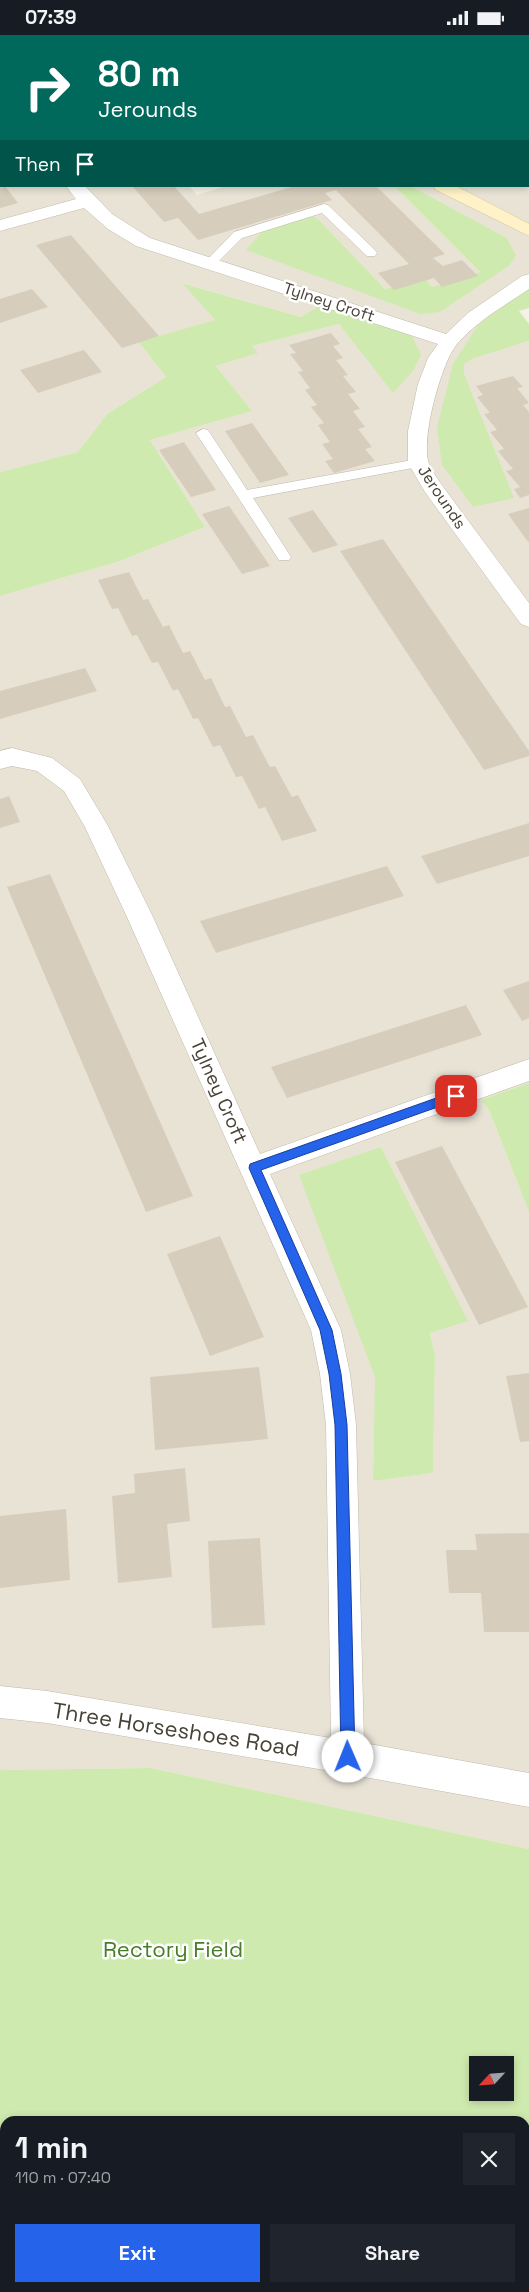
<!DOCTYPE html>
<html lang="en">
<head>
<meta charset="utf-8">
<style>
  :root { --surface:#171b24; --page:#20242c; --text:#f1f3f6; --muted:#9ea1a6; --accent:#2563eb }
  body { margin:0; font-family:"Space Grotesk",sans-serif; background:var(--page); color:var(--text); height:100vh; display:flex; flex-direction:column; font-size:19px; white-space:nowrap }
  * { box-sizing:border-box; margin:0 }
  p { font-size:16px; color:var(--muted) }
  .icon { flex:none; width:28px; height:28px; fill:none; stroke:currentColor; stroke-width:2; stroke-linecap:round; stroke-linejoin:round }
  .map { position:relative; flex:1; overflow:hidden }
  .drawer { position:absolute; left:0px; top:2081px; width:530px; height:176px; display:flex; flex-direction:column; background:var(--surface); border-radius:15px 15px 0 0; box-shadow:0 2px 8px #0003 }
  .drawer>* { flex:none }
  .hud { position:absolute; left:0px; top:0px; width:530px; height:152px; box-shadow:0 2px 8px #0003; background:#00695c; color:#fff; overflow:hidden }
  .needle { width:32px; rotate:244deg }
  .fabs { position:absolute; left:469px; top:2021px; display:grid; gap:10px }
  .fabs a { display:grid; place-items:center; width:45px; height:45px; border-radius:0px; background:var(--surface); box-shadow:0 2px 8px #0003; font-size:25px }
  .pin { position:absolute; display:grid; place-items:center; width:42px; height:42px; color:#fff; margin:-21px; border-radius:10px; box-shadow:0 2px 8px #0006 }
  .me { position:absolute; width:55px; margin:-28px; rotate:359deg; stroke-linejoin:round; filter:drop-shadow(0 0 4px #0008) }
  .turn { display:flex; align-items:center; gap:18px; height:105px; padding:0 15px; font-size:22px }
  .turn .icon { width:65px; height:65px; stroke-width:2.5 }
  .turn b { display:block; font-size:35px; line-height:42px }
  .then { display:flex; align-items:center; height:48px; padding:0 15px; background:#0003; gap:10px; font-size:19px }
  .round { display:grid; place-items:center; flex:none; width:52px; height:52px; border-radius:0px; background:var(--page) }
  .summary { display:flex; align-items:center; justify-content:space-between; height:85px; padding:0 15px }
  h1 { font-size:30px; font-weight:800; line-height:38px }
  .action { display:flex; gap:10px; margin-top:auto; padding:10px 15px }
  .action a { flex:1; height:58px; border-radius:0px; background:var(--accent); color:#fff; font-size:20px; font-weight:800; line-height:58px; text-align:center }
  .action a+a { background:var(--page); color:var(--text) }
  .status { display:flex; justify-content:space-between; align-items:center; height:35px; padding:0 25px; background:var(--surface); direction:ltr }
  .status svg { height:14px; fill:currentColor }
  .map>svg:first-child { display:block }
  .residential { fill:#e9e3d6; fill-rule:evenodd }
  .green { fill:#cfeaaf; fill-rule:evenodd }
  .building { fill:#d7cdbd }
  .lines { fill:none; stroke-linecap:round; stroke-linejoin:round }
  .lane-casing { stroke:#c1b9aa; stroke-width:1 }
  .street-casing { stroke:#c1b9aa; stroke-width:1 }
  .secondary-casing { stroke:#d7c696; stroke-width:1 }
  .lane { fill:#fff; fill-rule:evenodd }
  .street { fill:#fff; fill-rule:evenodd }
  .secondary { fill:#fff2c8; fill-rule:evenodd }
  .route { fill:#2563eb; stroke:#184099 }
  .labels { text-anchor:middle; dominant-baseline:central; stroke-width:5; stroke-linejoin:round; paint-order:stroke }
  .far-street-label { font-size:16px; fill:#484236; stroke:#fff }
  .street-label { font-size:19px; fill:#484236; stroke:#fff }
  .near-street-label { font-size:22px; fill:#484236; stroke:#fff }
  .near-park-label { font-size:22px; fill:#477d26; stroke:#fff }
</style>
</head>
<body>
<div class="status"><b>07:39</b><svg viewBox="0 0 49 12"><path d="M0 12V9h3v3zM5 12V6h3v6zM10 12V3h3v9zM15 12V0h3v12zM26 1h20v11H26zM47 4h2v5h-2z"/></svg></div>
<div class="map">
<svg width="529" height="2257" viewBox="0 0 529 2257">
  <rect width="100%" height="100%" fill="#f5f1e8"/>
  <path class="residential" d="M0,0H529V252L453,329L464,339V329L475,323L529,306V1048L481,1065L489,1075L529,1177V1814L151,1733L0,1735V561L117,527L205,492L150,405L252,376L216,331L257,318L252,311L339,289L413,336L319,271L301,282L183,248L215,285L140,308L166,342L107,379L78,417L0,437ZM1,1H529V151H411L507,203L515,221L509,231L440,277L246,215L311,180L319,185L385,254L423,242L432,252L480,237L394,151H226L197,160L189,151H1ZM381,1112L467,1286L430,1297L435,1320L433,1438L373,1446Z"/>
  <path class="green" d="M394,151H411L507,203L516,221L509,231L440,277L420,279L246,215L264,195L311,180L319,185L385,254L424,242L432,252L480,237Z
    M182,248L301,282L319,271H332L412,301L421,320L413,336L393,358L339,289L252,311L258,318L216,331L252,376L150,405L205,492L117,527L0,561V437L78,417L107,379L166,342L139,307L215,285Z
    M529,252V273L519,276L529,289V306L475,323L464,329V339L514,463L473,472L442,430L437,392L453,329L478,290Z
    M529,1048V1177L489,1075L481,1065Z
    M381,1112L468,1286L430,1298L435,1320L433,1438L373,1446L375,1342L299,1140Z
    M151,1733L529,1814V2257H0V1735ZM478,2030H505V2058H478ZM5,2086H525V2252H5Z"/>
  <path class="building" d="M0,151H5L18,168L0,173Z
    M132,151H174L199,179L295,151H376L445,219L433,223L443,231L462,225L478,241L442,252L434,243L394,255L378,238L409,229L336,155L325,158L332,165L198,205L178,183L164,187Z
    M71,200L159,301L122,313L36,210Z
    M32,254L48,272L0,288V264Z
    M331,298L340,309L333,311L343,323L336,325L348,340L343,341L356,357L348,359L360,374L353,376L365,392L358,394L372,412L365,414L375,426L334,438L325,426L333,424L322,409L330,407L318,390L324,388L311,372L317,370L305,355L310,353L298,337L303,336L290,319L296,318L289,310Z
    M84,315L102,337L38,358L20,335Z
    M513,341L523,352L517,353L529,368L523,370L529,377V460L520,463L514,454L520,452L506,436L513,434L498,416L504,414L490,397L497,395L484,379L490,378L477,362L483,360L476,351Z
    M252,388L289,440L260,448L225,396Z
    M184,407L216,455L191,462L159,415Z
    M229,471L270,531L242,539L202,479Z
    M529,473V508L508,479Z
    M313,475L338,510L313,518L288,483Z
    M383,504L529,716V721L484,735L340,516Z
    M129,537L143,565L148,564L163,592L169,590L183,618L190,616L205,645L211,643L225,672L230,671L246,702L253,700L270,732L275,731L292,762L298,760L317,796L282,806L265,772L259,774L242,741L236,742L220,710L213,712L198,683L193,684L178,654L173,656L158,627L152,628L137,600L132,601L118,573L112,574L98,545Z
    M85,633L97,656L0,684V656Z
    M9,761L20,787L0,793V764Z
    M529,788V821L437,849L421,821Z
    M387,831L404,861L216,918L200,886Z
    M50,839L193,1161L146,1177L7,852Z
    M529,946V983L522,986L503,955Z
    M466,970L482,1000L287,1063L271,1032Z
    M442,1111L528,1272L479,1290L395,1127Z
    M220,1201L264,1302L210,1321L167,1219Z
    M259,1332L268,1404L155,1415L150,1342Z
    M529,1338V1406L520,1407L506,1341Z
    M185,1433L190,1486L167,1489L172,1542L118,1548L112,1461L135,1458L134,1439Z
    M66,1474L70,1545L0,1553V1481Z
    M529,1498V1597H484L481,1558H449L446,1515H477L475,1499Z
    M260,1503L265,1590L212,1593L208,1506Z"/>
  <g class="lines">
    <g class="lane-casing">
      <path id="lane" d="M324,169L328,170L375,215L377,218L375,221H367L322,178L242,203L213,232H205L203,229L234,197Z
        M203,394L208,395L247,455L418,424L425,428L418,432L253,463L291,522L289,525H279L196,398Z"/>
    </g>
    <g class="street-casing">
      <path id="street" d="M66,151H85L112,179L150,203L446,299L468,278L522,241L529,239V254C504,271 477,286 457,309C441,328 420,406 429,429C432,436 437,443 441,449L529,568V592L521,589L425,457L408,428V396L418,349L428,323L438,309L136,211L108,194L84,173L0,196V185L76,164Z
        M12,713L52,723L80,744L108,791L153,882L260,1119L529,1024V1046L270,1139L341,1295L350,1339L356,1390L364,1708L529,1738V1772L348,1739L47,1688L0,1683V1651L47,1656L331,1703L326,1390L320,1339L311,1295L127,882L85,792L64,756L37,736L12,731L0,734V716Z"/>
    </g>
    <g class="secondary-casing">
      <path id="secondary" d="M161,0H179V1H162Z
        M433,151H456L529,189V201L436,155Z"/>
    </g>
    <use href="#lane" class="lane"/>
    <use href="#street" class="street"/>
    <use href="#secondary" class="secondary"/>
  </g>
  <path class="route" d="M456,1056L461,1061L460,1064L261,1135L332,1295L341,1339L347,1390L355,1722L353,1727L348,1729L343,1727L341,1722L335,1390L329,1339L320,1295L249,1133L250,1129Z"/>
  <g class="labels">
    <g class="far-street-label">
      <text transform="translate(329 267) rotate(18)">Tylney Croft</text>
      <text transform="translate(442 462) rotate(56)">Jerounds</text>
    </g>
    <g class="street-label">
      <text transform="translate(219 1056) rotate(66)">Tylney Croft</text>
    </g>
    <g class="near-street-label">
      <text transform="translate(176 1694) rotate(9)">Three Horseshoes Road</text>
    </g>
    <g class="near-park-label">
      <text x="173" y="1914">Rectory Field</text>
    </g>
  </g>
</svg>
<div class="fabs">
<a><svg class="needle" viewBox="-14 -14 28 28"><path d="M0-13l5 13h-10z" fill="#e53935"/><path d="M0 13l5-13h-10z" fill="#9ea1a6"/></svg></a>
</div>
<div class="pin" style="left:456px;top:1061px;background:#d93025"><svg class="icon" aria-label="arrive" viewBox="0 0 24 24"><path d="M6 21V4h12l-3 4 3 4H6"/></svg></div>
<svg class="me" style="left:348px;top:1722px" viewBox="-20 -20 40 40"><circle r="19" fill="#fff"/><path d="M0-13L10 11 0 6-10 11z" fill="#2563eb"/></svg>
<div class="hud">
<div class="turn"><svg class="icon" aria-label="right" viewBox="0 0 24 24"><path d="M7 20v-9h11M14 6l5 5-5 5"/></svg><div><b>80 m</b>Jerounds</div></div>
<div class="then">Then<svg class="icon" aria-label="arrive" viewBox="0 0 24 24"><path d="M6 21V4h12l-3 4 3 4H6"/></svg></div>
</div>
<section class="drawer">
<div class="summary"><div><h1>1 min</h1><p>110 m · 07:40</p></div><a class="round"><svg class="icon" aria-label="close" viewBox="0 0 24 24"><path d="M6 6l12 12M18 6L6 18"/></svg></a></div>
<div class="action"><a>Exit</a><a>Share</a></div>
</section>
</div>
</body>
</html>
